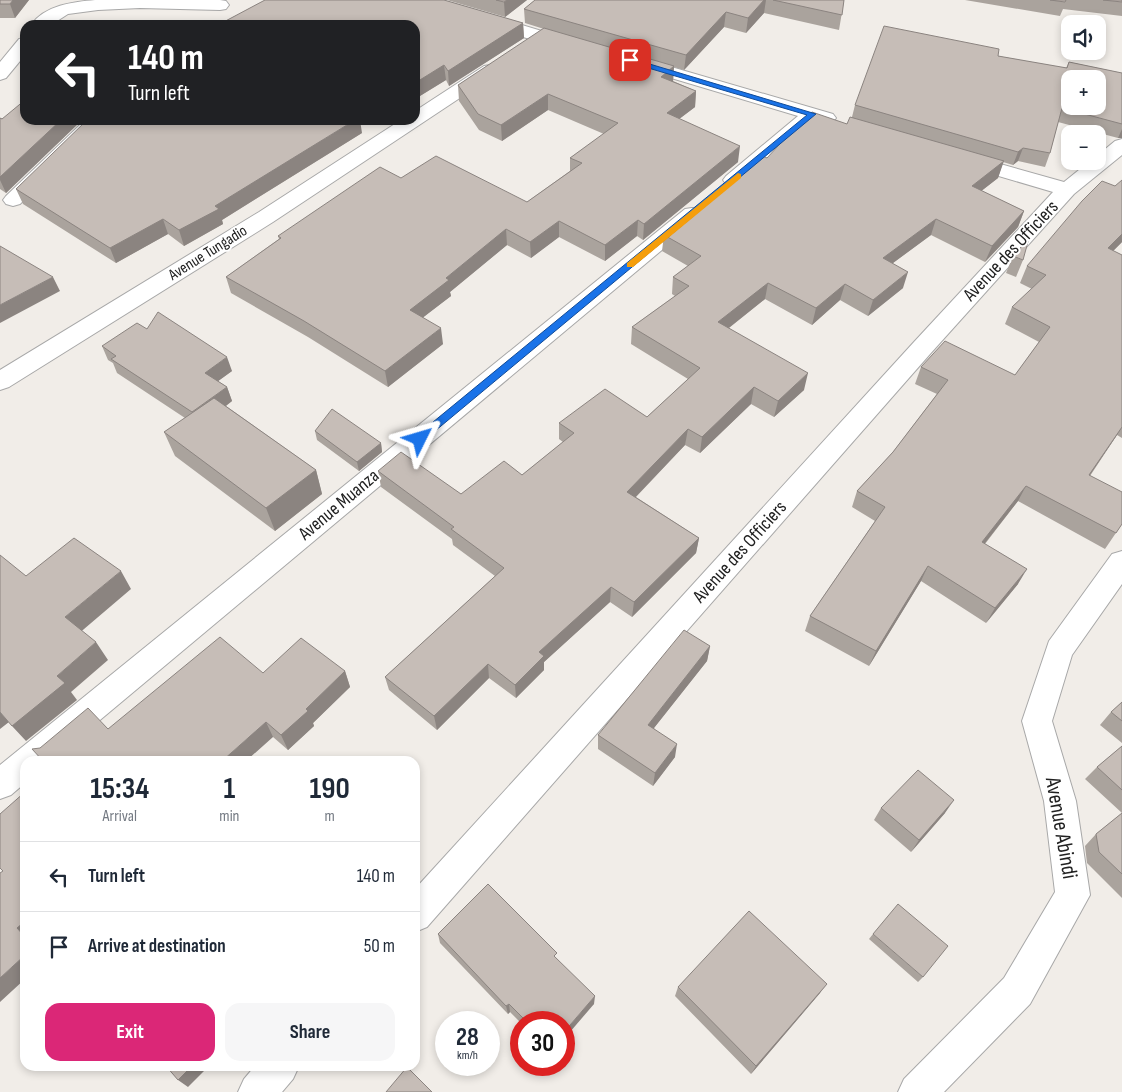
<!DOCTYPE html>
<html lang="en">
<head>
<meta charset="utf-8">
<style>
  :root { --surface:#fff; --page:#f6f6f7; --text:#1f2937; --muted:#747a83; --line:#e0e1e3; --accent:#db2777 }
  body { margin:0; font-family:"Sofia Sans Condensed",sans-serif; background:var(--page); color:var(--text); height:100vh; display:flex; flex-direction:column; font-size:19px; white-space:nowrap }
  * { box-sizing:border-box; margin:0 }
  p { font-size:16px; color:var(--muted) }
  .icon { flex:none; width:28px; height:28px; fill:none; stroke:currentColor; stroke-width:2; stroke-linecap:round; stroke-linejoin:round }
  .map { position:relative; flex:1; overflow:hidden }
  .side { position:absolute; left:20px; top:756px; width:400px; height:315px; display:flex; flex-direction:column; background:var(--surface); border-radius:15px; box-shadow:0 2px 8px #0003 }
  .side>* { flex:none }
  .hud { position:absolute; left:20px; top:20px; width:400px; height:105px; border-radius:15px; box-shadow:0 2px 8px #0003; background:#202124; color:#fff; overflow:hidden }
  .fabs { position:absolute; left:1061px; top:15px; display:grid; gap:10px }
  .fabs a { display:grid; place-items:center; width:45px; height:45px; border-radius:10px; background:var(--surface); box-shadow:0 2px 8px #0003; font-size:25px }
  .speed { position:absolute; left:435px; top:1011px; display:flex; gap:10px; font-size:25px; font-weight:700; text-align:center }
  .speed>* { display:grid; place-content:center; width:65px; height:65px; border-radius:50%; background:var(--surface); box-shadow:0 2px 8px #0003; line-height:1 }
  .speed small { font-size:12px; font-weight:400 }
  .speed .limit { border:8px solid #d22; background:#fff; color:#111 }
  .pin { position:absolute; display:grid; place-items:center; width:42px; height:42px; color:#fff; margin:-21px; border-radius:10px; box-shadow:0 2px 8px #0006 }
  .me { position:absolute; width:55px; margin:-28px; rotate:50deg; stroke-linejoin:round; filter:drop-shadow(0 0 4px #0008) }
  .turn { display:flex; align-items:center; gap:18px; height:105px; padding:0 25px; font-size:22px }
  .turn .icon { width:65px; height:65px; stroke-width:2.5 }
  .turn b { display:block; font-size:35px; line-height:42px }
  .eta { display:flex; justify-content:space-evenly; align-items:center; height:85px; text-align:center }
  .eta b { font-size:30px; font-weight:700; line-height:35px }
  .action { display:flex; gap:10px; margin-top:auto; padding:10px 25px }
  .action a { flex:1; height:58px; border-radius:15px; background:var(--accent); color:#fff; font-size:20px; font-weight:700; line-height:58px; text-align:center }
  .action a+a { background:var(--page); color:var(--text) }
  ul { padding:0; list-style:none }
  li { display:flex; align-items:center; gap:15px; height:70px; padding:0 25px; border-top:1px solid var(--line) }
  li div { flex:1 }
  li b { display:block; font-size:19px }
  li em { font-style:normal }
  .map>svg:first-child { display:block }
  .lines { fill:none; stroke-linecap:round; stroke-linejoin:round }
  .minor-casing { stroke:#a8a8a8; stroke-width:2 }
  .minor { fill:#fff; fill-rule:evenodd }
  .wall { fill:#aaa39d }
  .shaded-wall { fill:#8b8480 }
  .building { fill:#c6bdb7; stroke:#8b8480; fill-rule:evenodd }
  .route { fill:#1a73e8; stroke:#114b97 }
  .slow { fill:#f59e0b }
  .labels { text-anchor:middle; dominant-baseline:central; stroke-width:4; stroke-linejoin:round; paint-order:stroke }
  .far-street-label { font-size:16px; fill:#212121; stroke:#fff }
  .street-label { font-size:19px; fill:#212121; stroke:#fff }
  .near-street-label { font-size:22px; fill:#212121; stroke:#fff }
</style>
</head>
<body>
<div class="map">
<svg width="1122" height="1092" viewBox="0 0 1122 1092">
  <rect width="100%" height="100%" fill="#f1ede8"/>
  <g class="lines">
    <g class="minor-casing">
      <path id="minor" d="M95,0H220L226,1L229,5L226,9L220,10L140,8L98,10L68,14L51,25H31C45,5 73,2 95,0Z
        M414,0H440L545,32L578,39L581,43L578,47C557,52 444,12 416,4Z
        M25,38V55L6,78L0,80V62L19,39Z
        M637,57L833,114L836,118L833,122L826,124L815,121L740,184L733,186L726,184L723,180L726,176L798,116L631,66L628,62L631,58Z
        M490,65L496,66L499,70L496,74L273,222L9,387L0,390V370L259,212L401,120H415V111L484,66Z
        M85,120H106L20,204L13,206L6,204L3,200L6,196Z
        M1122,139V155L1074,194L930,354L427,927L415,932V889L914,342L1053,192L958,164L955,160L958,156L965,154L972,156L1064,182L1090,161H1098V155L1115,141Z
        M692,208L699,209L703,214L699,219L51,761H25V783L11,795L0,799V765L685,209Z
        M1122,551V584L1072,655L1052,721L1076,801L1090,895L1030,1004L944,1092H898L904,1079L1004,978L1055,892L1044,801L1022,721L1049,641L1112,554Z
        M255,1066H299L293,1079L282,1092H238L244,1079Z"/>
    </g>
    <use href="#minor" class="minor"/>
  </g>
  <path class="wall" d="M0,0H29L15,18H0Z
    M263,0H444L523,23L524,38L449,86L446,80L415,99V25Z
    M447,0H527L505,17Z
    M535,0H844L839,30L764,13L746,33L724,27L684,70L674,67L673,81L696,91L695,107L679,119L738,162L643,240L637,236L605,261L559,237L531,258L507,245L450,292L451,296L423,317L443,344L388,387L308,337L231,293L226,277L279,239L278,236L401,178L527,202L570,171V158L604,134L548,110L502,141L479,130L459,101L458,85L544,29L525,23L524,9Z
    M965,0H1122V16L1063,9L1060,16Z
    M998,56L1066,68L1069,62L1122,73V138H1118L1058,122L1050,153L1045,167L1018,161L1013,165L1003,162L998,178L981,191L1024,211L1018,227L985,262L931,235L893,263L903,288L868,316L840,300L812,325L765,299L729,328L804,390L774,417L751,404L700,453L685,445L636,497L699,538L696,553L632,617L610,602L544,662V670L516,698L489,678L437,730L389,690L385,677L495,576L453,545L452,539L381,487L378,471L461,494L522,475L563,442L559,439V423L647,417L688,379L631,344L632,327L675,296L672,294L673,277L688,266L662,251L664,235L767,158L847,124L852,117L855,105Z
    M0,118L25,120H82L6,193L0,189Z
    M362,133L222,220L223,224L184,246L168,234L116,263L23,204L16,189Z
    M1115,186L1122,242L1113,251L1122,255V438L1117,435L1090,476L1122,524L1105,549L1018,501L985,544L1018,584L986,623L921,581L869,666L805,631L810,616L875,521L852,507L857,491L893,452L937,394L915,384L921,367L1015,375L1039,342L1005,324L1012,307L1032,289L1020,283L1027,266Z
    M1013,256L1023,260L1016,277L1006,273Z
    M147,329L232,371L218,381L227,387L232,401L226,406L316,470L322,494L275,531L175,456L164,432L185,418L117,373L113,363L108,360L102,346Z
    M315,431L381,443L382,452L359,471L317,440Z
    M710,646L707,661L654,728L675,757L653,786L598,749V735Z
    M345,671L350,687L313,723L314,726L288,750L273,737L40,748L108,729L263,673Z
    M1122,702V743L1100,725L1111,712Z
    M1122,746V898L1087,863L1085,846L1096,834L1122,813L1085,779L1097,767Z
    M881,808L945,813L911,852L874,820Z
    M438,934L557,959L594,1004L564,1022H521V1023L510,1012L508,1014L440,943Z
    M873,934L923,977L918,982L869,939Z
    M678,987L820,993L751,1074L675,996Z"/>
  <path class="shaded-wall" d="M13,0H29L15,18L10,4Z
    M507,0H527L505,17L504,2Z
    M764,0H766L764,13L746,33L748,18Z
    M726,12L724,27L684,70L686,55Z
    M523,23L524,38L449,86L448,71Z
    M444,65L446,80L415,99V83Z
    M674,66L673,82L661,77Z
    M696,91L695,107L666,129L667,113Z
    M548,94V110L502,141L501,125Z
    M61,120H82L6,193L0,180V177Z
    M355,120H360L362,133L222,220L223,224L184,246L179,230L215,206Z
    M1122,129V138H1118Z
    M740,146L738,162L643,240L644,224Z
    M1023,148L1018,161L1013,165L1018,152Z
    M1004,161L998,178L966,203L972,186Z
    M1024,211L1018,227L985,262L992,246Z
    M163,219L168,234L116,263L110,248Z
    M936,219L931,235L878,274L883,258Z
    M638,220L637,236L605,261V245Z
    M559,221V237L531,258L530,242Z
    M506,229L507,245L450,292L451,296L412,326L410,310L446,278Z
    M1122,234V242L1099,265L1108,248Z
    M908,272L903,288L868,316L873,300Z
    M53,277L60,291L0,323V305Z
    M768,283L765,299L716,338L718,322Z
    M845,284L840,300L812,325L816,308Z
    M441,328L443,344L388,387L385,371Z
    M227,357L232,371L210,387L205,373Z
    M808,373L804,390L774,417L778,401Z
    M227,387L232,401L198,427L192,413Z
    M754,387L751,404L700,453L702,437Z
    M1122,427L1117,435L1079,491L1089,475Z
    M688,429L685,445L626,507L627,492Z
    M381,443L382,452L359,471L357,462Z
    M316,470L322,494L275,531L266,508Z
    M1026,486L1018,501L974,557L982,542Z
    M699,538L696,553L632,617L634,602Z
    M928,566L921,581L869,666L876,651Z
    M1027,569L1018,584L986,623L995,608Z
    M121,571L131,589L77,635L65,617Z
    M611,587L610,602L544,662V670L516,698L515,685L539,652Z
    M96,642L108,660L71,692L77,700L26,741L12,726L57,676Z
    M710,646L707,661L646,738L648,725Z
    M488,664L489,678L437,730L434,716Z
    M345,671L350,687L313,723L314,726L288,750L281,735L306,709Z
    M0,712L9,722L0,729Z
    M266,722L273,737L246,761H222Z
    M677,744L675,757L653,786L655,773Z
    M954,800L945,813L911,852L919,840Z
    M25,921V937L17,928Z
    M25,955V979L0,1002V978Z
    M827,984L820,993L751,1074L756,1066Z
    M595,996L594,1004L564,1039V1032Z
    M509,1004L510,1012L508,1014L506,1006Z
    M192,1066H209L188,1087L178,1080Z"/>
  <path class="building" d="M0,0H13L10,4H0Z
    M265,0H444L523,23L448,71L444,65L415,83V25H218Z
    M496,0H507L504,2Z
    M535,0H764L748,18L726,12L686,55L524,9Z
    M773,0H844L842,15Z
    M1050,0H1066L1065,2Z
    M1103,0H1122V2Z
    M884,26L999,49L998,56L1067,68L1069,62L1122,73V124L1062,108L1050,153L1023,148L1018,152L855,105ZM1070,79H1098V106H1070Z
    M544,28L674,66L661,77L696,91L667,113L740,146L644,224L638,220L605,245L559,221L530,242L506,229L446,278L449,280L410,310L441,328L385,371L304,321L226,277L281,238L278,236L380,167L401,178L436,156L527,202L582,163L570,158L618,123L548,94L501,125L478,114L458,85Z
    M25,100V120H61L0,177V118L2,119Z
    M812,112L847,124L850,117L1004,161L972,186L1024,211L992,246L936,219L883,258L908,272L873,300L845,284L816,308L768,283L718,322L808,373L778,401L754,387L702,437L688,429L627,492L699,538L634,602L611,587L539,652L544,656L515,685L488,664L434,716L385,677L504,568L451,529L454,527L378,471L401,452L461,494L504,461L522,475L574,433L559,423L605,389L647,417L700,368L632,327L689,286L673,277L701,256L664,235L761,155L767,158L798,124Z
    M87,120H355L215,206L219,209L179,230L163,219L110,248L16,189Z
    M1122,180V234L1108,248L1122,255V427L1089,475L1122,492V524L1116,533L1026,486L982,542L1027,569L995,608L928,566L876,651L810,616L885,507L857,491L893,452L948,380L921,367L945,341L1015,375L1050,327L1012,307L1046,275L1027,266L1082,201L1102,181L1115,186Z
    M1029,238L1023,260L1013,256Z
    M0,246L53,277L0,305Z
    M158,312L227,357L205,373L227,387L192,412L111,359L116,356L102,346L137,323L147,329Z
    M214,398L316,470L266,508L164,432Z
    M332,409L381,443L357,462L315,431Z
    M74,538L121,571L65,617L96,642L57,676L65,683L12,726L0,712V555L26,576Z
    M684,630L710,646L648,725L677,744L655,773L598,735Z
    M220,637L263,673L301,638L345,671L306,709L308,711L281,735L266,722L222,761H43L32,749L40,748L88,708L108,729Z
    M1122,702V721L1111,712Z
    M1122,746V790L1097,767Z
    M918,770L954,800L919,840L881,808Z
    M25,792V921L17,928L25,937V955L0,978V873L3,871L0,868V814Z
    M1122,813V874L1099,852L1096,834Z
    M488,884L557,953L554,956L595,996L564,1032V1022H527L509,1004L506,1006L438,934Z
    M898,904L948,946L923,977L873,934Z
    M749,911L827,984L756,1066L678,987Z
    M166,1066H192L178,1080Z
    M407,1067L432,1092H386Z"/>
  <path class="route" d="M628,59H633L816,114L423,441H416L414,439L416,436L807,115L628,62Z"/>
  <path class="slow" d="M738,173L741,174V178L633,267H627V263Z"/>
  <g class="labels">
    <g class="far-street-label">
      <text transform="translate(208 253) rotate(-32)">Avenue Tungadio</text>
    </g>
    <g class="street-label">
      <text transform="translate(1011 251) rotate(-47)">Avenue des Officiers</text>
      <text transform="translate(339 505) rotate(-40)">Avenue Muanza</text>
      <text transform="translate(740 552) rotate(-48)">Avenue des Officiers</text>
    </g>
    <g class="near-street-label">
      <text transform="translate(1061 828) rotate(80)">Avenue Abindi</text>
    </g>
  </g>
</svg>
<div class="fabs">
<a><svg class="icon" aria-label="sound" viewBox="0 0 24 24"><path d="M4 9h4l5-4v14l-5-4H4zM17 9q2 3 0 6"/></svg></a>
<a>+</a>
<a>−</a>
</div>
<div class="speed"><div>28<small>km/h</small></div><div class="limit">30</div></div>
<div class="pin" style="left:630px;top:60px;background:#d93025"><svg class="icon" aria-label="arrive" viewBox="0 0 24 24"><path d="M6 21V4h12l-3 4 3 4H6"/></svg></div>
<svg class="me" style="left:420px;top:439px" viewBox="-20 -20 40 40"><path d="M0-17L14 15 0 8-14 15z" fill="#1a73e8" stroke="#fff" stroke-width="4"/></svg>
<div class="hud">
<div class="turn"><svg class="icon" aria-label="left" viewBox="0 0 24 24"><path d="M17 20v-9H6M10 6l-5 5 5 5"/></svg><div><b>140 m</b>Turn left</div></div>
</div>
<section class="side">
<div class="eta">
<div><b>15:34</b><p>Arrival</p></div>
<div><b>1</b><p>min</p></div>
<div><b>190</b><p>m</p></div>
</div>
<ul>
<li><svg class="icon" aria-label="left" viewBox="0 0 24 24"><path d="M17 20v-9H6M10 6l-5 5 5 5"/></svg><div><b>Turn left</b></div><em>140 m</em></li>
<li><svg class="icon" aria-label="arrive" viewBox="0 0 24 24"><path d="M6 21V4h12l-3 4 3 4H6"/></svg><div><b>Arrive at destination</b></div><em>50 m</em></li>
</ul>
<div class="action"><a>Exit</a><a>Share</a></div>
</section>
</div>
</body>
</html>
